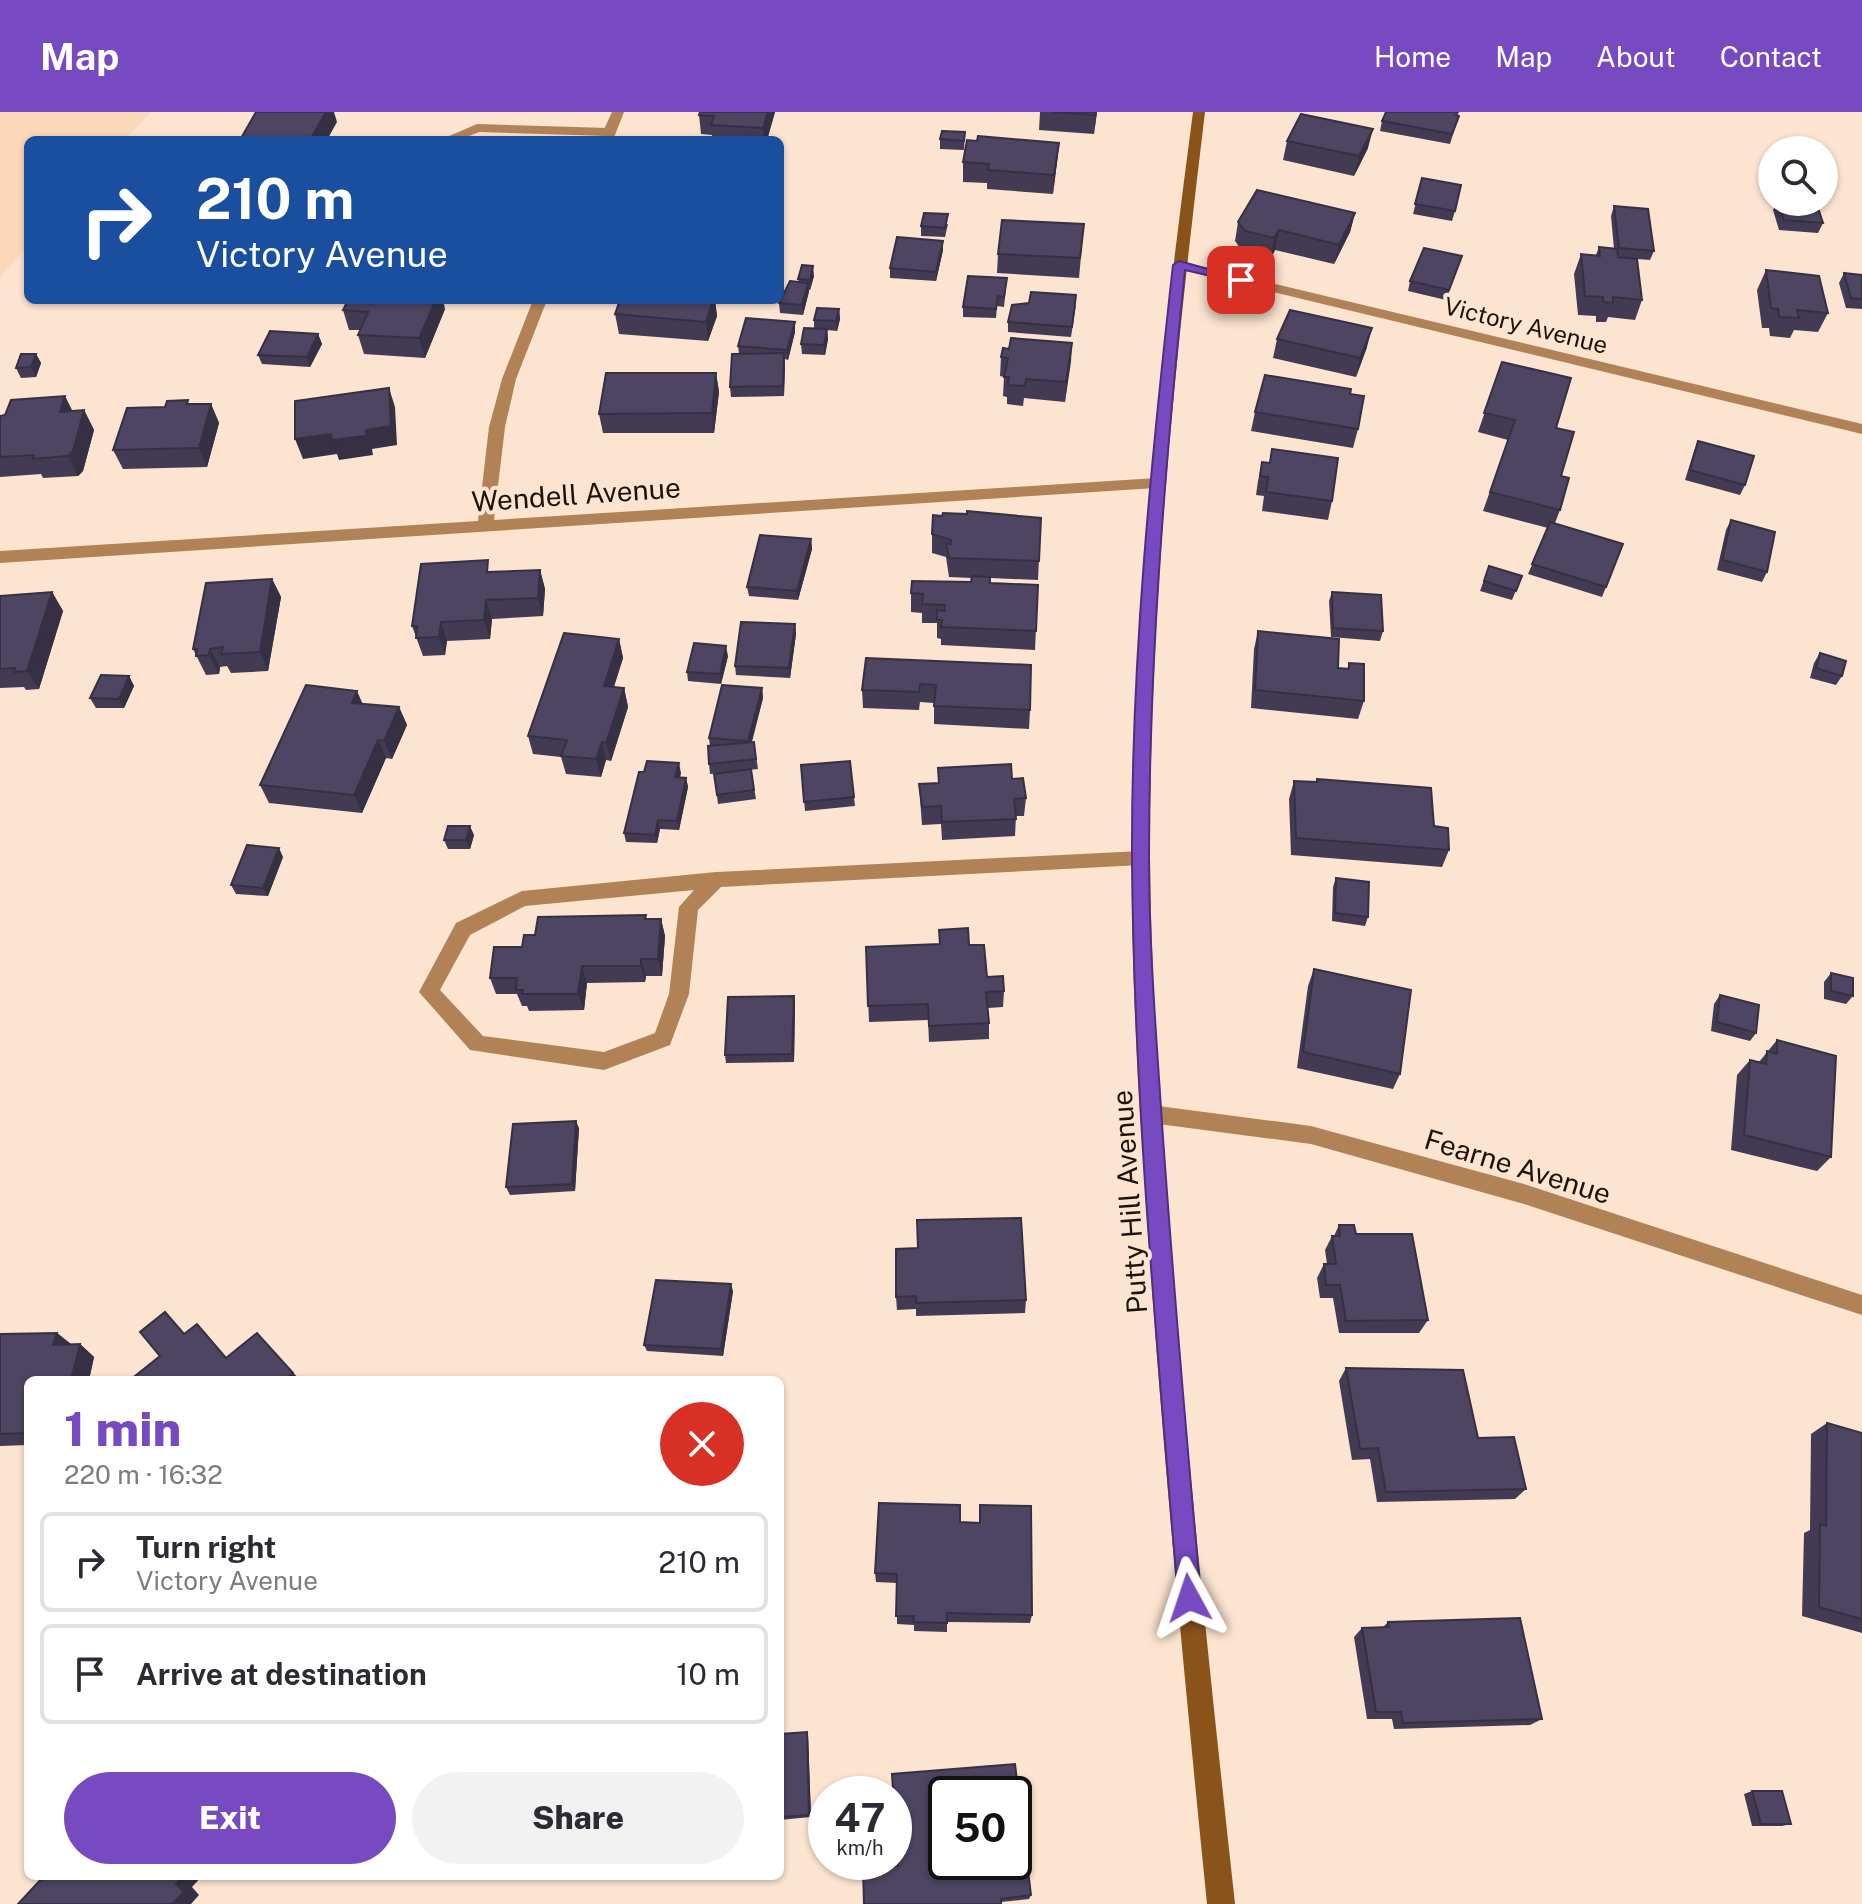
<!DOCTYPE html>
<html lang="en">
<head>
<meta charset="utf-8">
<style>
  :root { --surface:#fff; --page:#f2f2f3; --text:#2b2b33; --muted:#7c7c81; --line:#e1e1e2; --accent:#774ac2 }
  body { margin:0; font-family:"Public Sans",sans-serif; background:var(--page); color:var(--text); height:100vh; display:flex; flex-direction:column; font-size:30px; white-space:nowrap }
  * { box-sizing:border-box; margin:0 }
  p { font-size:26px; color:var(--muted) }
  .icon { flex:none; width:44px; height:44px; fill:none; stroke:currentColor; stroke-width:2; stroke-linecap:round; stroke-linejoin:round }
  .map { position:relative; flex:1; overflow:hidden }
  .details { position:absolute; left:24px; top:1264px; width:760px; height:504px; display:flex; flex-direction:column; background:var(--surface); border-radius:12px; box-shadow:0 2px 6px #0004 }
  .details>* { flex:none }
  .guide { position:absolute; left:24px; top:24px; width:760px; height:168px; border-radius:12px; box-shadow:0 2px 6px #0004; background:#1a4fa0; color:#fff; overflow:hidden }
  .buttons { position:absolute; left:1758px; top:24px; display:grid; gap:16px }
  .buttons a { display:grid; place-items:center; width:80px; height:80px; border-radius:50%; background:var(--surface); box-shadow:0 2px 6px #0004; font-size:40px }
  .speed { position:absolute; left:808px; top:1664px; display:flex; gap:16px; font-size:40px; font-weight:700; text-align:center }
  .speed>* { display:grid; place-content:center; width:104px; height:104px; border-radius:50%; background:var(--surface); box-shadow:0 2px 6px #0004; line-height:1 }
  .speed small { font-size:20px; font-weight:400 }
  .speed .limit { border:4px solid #111; border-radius:12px; background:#fff; color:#111 }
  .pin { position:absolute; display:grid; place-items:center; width:68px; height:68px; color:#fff; margin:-34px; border-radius:16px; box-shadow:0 4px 12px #0006 }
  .me { position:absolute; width:88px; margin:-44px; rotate:355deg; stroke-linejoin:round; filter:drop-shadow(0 0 6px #0008) }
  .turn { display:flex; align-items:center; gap:28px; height:168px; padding:0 40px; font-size:36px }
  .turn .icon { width:104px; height:104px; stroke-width:2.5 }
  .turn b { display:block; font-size:56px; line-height:68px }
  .round { display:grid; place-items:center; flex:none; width:84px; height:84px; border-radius:42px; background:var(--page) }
  .headline { display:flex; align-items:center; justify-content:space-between; height:136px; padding:0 40px }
  h1 { font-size:48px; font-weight:800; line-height:60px; color:var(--accent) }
  .cta { display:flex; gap:16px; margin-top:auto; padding:16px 40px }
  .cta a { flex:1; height:92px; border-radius:48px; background:var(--accent); color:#fff; font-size:32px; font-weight:800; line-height:92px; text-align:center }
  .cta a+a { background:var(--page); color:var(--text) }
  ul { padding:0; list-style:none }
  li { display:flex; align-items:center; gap:24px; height:100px; margin:0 16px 12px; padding:0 24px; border:4px solid var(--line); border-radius:12px }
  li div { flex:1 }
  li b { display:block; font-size:30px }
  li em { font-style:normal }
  header { display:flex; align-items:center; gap:48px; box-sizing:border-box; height:112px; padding:0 40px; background:var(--accent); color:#fff }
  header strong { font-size:38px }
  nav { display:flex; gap:44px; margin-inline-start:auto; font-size:28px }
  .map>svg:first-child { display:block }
  .built { fill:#fcd8ba }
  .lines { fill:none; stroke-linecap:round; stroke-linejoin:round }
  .lane { fill:#b28257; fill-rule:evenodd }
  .street { fill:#b28257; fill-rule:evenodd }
  .secondary { fill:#8a531a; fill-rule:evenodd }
  .wall { fill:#423b53 }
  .shaded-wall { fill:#363044 }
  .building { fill:#4d4561; stroke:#363044; stroke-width:2; fill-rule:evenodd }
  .route { fill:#774ac2; stroke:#4d307e; stroke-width:2 }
  .labels { text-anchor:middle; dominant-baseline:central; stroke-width:8; stroke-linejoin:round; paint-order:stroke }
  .far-street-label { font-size:24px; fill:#1d130a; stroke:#fce4d0 }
  .street-label { font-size:28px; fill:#1d130a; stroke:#fce4d0 }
</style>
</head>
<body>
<header>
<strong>Map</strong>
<nav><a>Home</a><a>Map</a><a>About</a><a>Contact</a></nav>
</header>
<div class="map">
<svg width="1862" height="1792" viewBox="0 0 1862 1792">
  <rect width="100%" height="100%" fill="#fce4d0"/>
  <path class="built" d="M0,0H151L125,28H28V134L0,165Z"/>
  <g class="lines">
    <path class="lane" d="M477,12L609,16L616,20L609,24L479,20L459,28H440Z"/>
    <path class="street" d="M612,0H624L613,28H599Z
      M1179,149L1862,312V322L1174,156V150Z
      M533,188H547L516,267L505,315L494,408L1156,366L1164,371L1156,376L0,451V439L478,409L489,315L502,267Z
      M1141,739L1148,741L1150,746L1148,751L1141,753L721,775L698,798L689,882L670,933L604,958L470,938L419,880L456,811L522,779L716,760ZM694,778L679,795L669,882L655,921L604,940L483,924L440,878L470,823L525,794Z
      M1151,993L1311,1014L1524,1072L1862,1183V1203L1524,1092L1311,1032L1151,1011L1144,1008L1141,1002L1144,996Z"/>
    <path class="secondary" d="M1193,0H1205C1175,248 1149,497 1150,747C1151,877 1161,1006 1171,1135C1188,1355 1211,1573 1235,1792H1207C1185,1573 1164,1354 1149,1135C1140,1006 1131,876 1132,747C1133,497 1160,248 1193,0Z"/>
  </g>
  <path class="wall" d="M700,0H775L767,28H712V23L701,22L699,3Z
    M1040,0H1097L1094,22L1039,18Z
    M1458,0L1457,3L1459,4L1450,32L1380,19L1382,9Z
    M965,20L964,38L940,37V27Z
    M1287,29L1368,36L1354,64L1283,48Z
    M1059,31L1057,50L1053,82L987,77V71L963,70V50Z
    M1422,66L1455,99L1452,109L1413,102Z
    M1777,90H1816L1823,111L1818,121L1779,118L1773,98Z
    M1614,94L1654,139L1650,148L1637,147L1642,188L1635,208L1608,205L1606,210H1596V204L1578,203L1574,162L1581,142L1596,143L1599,135L1614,137L1611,104Z
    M1355,101L1350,120L1334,152L1275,138L1271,146L1242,139L1235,129L1238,110Z
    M948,112L945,125L921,124V114Z
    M1084,112L1079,166L997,161L998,142Z
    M943,129V138L936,169L890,166V156Z
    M1462,144L1446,188L1408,179L1410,169Z
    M1766,158L1828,201L1818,220L1794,218L1790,226L1770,224L1769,216H1762L1757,178Z
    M1844,161L1862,163V197L1846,196L1839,171Z
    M814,164L810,178H809L803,203L780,201L779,191L799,170L798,167Z
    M1006,176L1004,195L997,194L996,206L963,205V195Z
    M620,188H715L717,204L708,229L619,222L615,202Z
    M1076,193L1071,225L1008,220V210Z
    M445,197L425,246L364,242L358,223L360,218H349L343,198Z
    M839,197L840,207L837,219L827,218L828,227L825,243L802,242L801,232L814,216V208Z
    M795,210V220L788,248L785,247L784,284L731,285L730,275L739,242L738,234Z
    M318,222L322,232L310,255L262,252L258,243Z
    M1277,227L1367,235L1356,265L1273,246Z
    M1072,231L1065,290L1024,286L1023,294L1007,292V285L1003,284L1004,265L1000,264L1001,245L1009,237Z
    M36,242L41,251L36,265L21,266L16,256Z
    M1502,250L1556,316L1561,364L1560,398L1555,411L1606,475L1602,485L1528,462L1548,416L1483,399L1508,328L1478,320Z
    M716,261L719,280L714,321H603L599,302Z
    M190,292H211L219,311L207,355L123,357L113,338L165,295Z
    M84,298L94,318L83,359L78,364L43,366L41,362L0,365V304Z
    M1255,300L1358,317L1353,336L1251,319Z
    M1698,329L1745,373L1740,383L1685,368L1694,339Z
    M1272,337L1332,389L1328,408L1262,399L1264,384L1256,383L1258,369L1262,350L1269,351Z
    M1041,406L1038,468L990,466V471L1038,473L1035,538L941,533V527L937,526V511H922V501L911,500V481L971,470L972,466L949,465L946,445L932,441V422Z
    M1731,408L1767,460L1762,470L1717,458L1726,418Z
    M811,427L812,437L798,488L749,484L747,475Z
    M1489,454L1522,464L1512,488L1480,479Z
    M540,458L545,477L543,504L492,507L490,527L447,529L445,543L423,544L412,514L492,460Z
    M272,467L281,485L268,559L231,561L227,554L220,555L219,562L206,563L193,537Z
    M52,480L63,499L39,577L26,578L24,575L0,576V484Z
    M1332,480L1383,519L1380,529L1331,525L1329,489Z
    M795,512L796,522L790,566L736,563L735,554Z
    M1258,519L1338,556L1347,557L1349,551L1364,589L1358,607L1251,596L1254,537Z
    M619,527L623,546L614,575L624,576L628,595L611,649L606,648L601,665L566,662L561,645L533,642L528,624Z
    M1820,541L1842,564L1836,573L1810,566L1814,551Z
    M728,544L721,572L688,569L687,560Z
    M866,546L1030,598L1029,617L934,612V591L920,590L919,598L863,596L862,578Z
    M129,564L134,574L124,596H96L90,586Z
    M762,576L763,586L752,630H754L758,657L710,662L709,652L710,634L709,626Z
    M363,592L399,595L407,613L392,647L386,646L362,701L269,691L260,673Z
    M850,649L855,694L805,699L801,653Z
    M938,656L1012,667L1026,686L1024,704H1016L1015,724L942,728L941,712L922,713L919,672L938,671Z
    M751,657L756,687L718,692L714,662Z
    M681,661L680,665L686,666L688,675L679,718L660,717L657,731L626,730L624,721Z
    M1317,667L1434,714L1449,738L1442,755L1291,743L1289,687L1294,669L1316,670Z
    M474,723L470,737H448L444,728Z
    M283,745L268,784L236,782L231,773Z
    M1336,766L1368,805L1365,814L1332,809L1333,775Z
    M647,807H661L665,824L662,864H646L645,870L587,871L584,898L529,899L527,894H522L517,882H496L490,866L535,823Z
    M939,818L969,833L987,865L1004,879L1003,895L988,896L989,911V927L929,930L928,908L869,910L866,835L939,832Z
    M1314,857L1400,962L1393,977L1297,956L1308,874Z
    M1831,861L1853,884L1846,892L1824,887V870Z
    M1720,883L1756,921L1750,929L1711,919L1714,892Z
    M794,884L795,892L794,950L726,951L725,943Z
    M1777,928L1831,1045L1817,1059L1731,1038L1737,963L1750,948L1759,950Z
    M579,1016L575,1079L510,1083L506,1075Z
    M1339,1113L1428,1208L1419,1221H1339L1333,1186H1320L1317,1166L1324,1152H1327L1325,1138L1332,1124H1334Z
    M918,1136L1026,1188L1025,1201L916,1204V1197L897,1198L896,1185Z
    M733,1179L723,1244L647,1239L644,1233Z
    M57,1221L71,1232H80L94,1245L89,1268H28V1333L0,1334V1222Z
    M1346,1256L1478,1326L1526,1377L1515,1387L1377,1390L1370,1347L1352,1348L1339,1269Z
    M1827,1311L1862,1321V1521L1802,1504L1804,1421L1810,1418L1811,1322Z
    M980,1393L1032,1503L1030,1511L947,1510V1520L914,1519V1513L897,1512V1471L876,1470L875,1461L960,1410L979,1411Z
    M1388,1510L1542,1607L1530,1613L1394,1617L1392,1607H1367L1354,1525L1362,1516H1382Z
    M780,1622L808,1623L811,1705L780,1708Z
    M1752,1679L1791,1712L1782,1714H1752L1744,1682Z
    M1031,1783L1029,1787L1001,1790L864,1792Z"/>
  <path class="shaded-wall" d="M326,0H334L337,10L327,28H310Z
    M768,0H775L767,28H764L763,16Z
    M1096,0H1097L1094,22Z
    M1373,17L1368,36L1354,64L1359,44Z
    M1059,31L1057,50L1053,82L1054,63Z
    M1355,101L1350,120L1334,152L1339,133Z
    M1279,118L1275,138L1271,146L1274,126Z
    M943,129V138L936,169V160Z
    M813,154L814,164L810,178V168Z
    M808,171L809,180L803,203L802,193Z
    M436,188H443L445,197L425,246L419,226Z
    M713,188H715L717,204L708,229L706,210Z
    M839,197L840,207L837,219L836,209Z
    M795,210V220L788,248L787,238Z
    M1372,216L1367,235L1356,265L1360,246Z
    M827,217L828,227L825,243L824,233Z
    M318,222L322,232L310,255L307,245Z
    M1072,231L1071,250L1065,290L1066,270Z
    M784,241L785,251L784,284L783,274Z
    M36,242L41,251L36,265L31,255Z
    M716,261L719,280L714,321L712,301Z
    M389,276L395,295L397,333L372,337L373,343L339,348L337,342L303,347L295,327L366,318Z
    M65,284L75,304L60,300Z
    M211,292L219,311L207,355L199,336Z
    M84,298L94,318L83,359L78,364L68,344Z
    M811,427L812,437L798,488L797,479Z
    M540,458L545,477L543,504L538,486Z
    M272,467L281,485L268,559L260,540Z
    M52,480L63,499L39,577L27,559Z
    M486,488L492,507L490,527L484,508Z
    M441,510L447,529L445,543L439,525Z
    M795,512L796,522L790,566L789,556Z
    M619,527L623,546L608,592L604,574Z
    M726,534L728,544L721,572L720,562Z
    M210,537L220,555L219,562L209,543Z
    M129,564L134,574L124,596L119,587Z
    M624,576L628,595L611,649L606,631Z
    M762,576L763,586L749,638L748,629Z
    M357,579L365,597L352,591Z
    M399,595L407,613L392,647L384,629Z
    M378,628L386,646L362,701L354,683Z
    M602,630L606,648L601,665L596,647Z
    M679,651L681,661L677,674L675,665Z
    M686,666L688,675L679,718L677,709Z
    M658,708L660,717L657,731L655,723Z
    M470,714L474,723L470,737L466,728Z
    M279,736L283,745L268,784L263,776Z
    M661,807L665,824L662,864L658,847Z
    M641,847L646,864L645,870L641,854Z
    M582,854L587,871L584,898L578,882Z
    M794,884L795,892L794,950L792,942Z
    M576,1009L579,1016L575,1079L572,1072Z
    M731,1172L733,1179L723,1244L721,1237Z
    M57,1221L72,1233H53Z
    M257,1221L300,1268H285Z
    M80,1232L94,1245L89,1268H71Z
    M807,1620L808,1623L811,1705L809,1703Z
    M183,1764H202L192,1775L199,1783L191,1792H172L176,1772Z"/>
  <path class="building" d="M256,0H326L310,28H240Z
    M700,0H768L763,16L711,13L714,4L699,3Z
    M1053,0H1096L1095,3Z
    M1386,0H1458L1456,3L1459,4L1452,22L1382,9Z
    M1301,2L1373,17L1359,44L1287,29Z
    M942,19L965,20L964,29L940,27Z
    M978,24L1059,31L1054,63L988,58L989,52L963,50L967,28L977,29Z
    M1422,66L1461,73L1455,99L1415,92Z
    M1257,78L1355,101L1339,133L1279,118L1274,126L1245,119L1238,110Z
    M1778,90H1816L1823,111L1784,108Z
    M1614,94L1648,97L1654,139L1619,136Z
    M924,101L948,102L945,116L921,114Z
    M1002,108L1084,112L1080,146L998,142Z
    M897,125L943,129L936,160L890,156Z
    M1599,135L1617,137L1618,145L1637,147L1642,188L1613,185V191L1603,190V185L1585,184L1581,142L1600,144Z
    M1424,136L1462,144L1449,178L1410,169Z
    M802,153L813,154L810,168L798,167Z
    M1766,158L1819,164L1828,201L1797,198L1799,206L1779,205L1778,197L1771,196Z
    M1844,161L1862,163V187L1851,186Z
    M968,164L1007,166L1004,185L998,184L996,197L963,195Z
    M790,169L808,171L802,193L779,191Z
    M1031,180L1076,183L1072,215L1008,210L1012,193L1029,191Z
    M348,188H436L419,226L358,223L368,200L343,198Z
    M620,188H713L706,210L615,202Z
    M817,196L839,197L836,209L814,208Z
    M1290,198L1372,216L1360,246L1277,227Z
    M746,206L795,210L787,238L738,234Z
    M804,216L827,217L824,233L801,232Z
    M270,219L318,222L307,245L258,243Z
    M1011,226L1072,231L1066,270L1026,267L1025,274L1008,273L1009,265H1004L1008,246L1001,245L1003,236L1009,237Z
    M784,241L783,274L730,275L732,242Z
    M21,242H36L31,255L16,256Z
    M1502,250L1571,266L1556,316L1574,320L1561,364L1569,366L1560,398L1490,380L1515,308L1484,301Z
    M606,261H716L712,301L599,302Z
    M1265,263L1351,277L1350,282L1364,284L1358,317L1255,300Z
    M389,276L391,314L366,318V324L332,328L331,322L295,327V289Z
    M65,284L60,300L84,298L73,339L68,344L33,347L34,343L0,345V304L5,303L11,288Z
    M188,288L187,292H211L199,336L113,338L127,296L165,295L167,289Z
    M1698,329L1754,344L1745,373L1690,358Z
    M1272,337L1338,346L1332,389L1266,380L1268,365L1260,364L1262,350L1270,351Z
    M967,399L1041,406L1039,449L949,446L946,432H951V428L932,422L933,403L942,404L943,401L967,402Z
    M1731,408L1775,420L1767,460L1722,448Z
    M1550,410L1623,432L1606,475L1532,452Z
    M760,423L811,427L797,479L747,475Z
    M488,448L487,460L540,458L538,486L486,488L484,508L441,510L439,525L416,526L417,514H412L421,452Z
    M1489,454L1522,464L1516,479L1484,469Z
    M972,464L990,465V471L1038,473L1036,519L941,515L942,508H937V498L945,499V493L922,492L923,482L911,481L912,469L971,470Z
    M272,467L260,540L221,542L223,535L210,537L209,543L196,544L197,537H193L206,471Z
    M52,480L27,559L14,560L15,556L0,557V484Z
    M1332,480L1381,483L1383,519L1333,516Z
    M741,510L795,512L789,556L735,554Z
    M1258,519L1339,527L1338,556L1349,557V551L1364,552V589L1255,578Z
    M564,521L619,527L604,574L624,576L606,631L602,630L596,647L561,644L567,628L528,624Z
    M694,531L726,534L720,562L687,560Z
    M1820,541L1846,549L1842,564L1816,556Z
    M866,546L1031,553L1030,598L934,594L936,573L920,572L919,580L862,578Z
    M101,563L129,564L119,587L90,586Z
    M306,573L357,579L352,591L399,595L384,629L378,628L354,683L260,673Z
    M722,573L762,576L748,629L709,626Z
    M754,630L756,647L709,652L708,634Z
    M647,649L679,651L675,665L686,666L677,709L658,708L655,723L624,721L639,660H644Z
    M850,649L854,685L804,690L801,653Z
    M1011,652L1012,667L1023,666L1026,686L1014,687L1016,707L942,710L941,694L922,695L919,672L939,671L938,656Z
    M751,657L754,678L717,683L714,662Z
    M1317,667L1431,676L1434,714L1448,716L1449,738L1296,726L1294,669L1317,670Z
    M448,714H470L466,728H444Z
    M247,733L279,736L263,776L231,773Z
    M1336,766L1369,770L1368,805L1335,801Z
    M646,803L645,807H661L658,847H641V854H582L578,882H522L523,878H516L517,866H490L494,835H522L524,823H535L538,805Z
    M968,816L969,833H984L987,865L1003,864L1004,879L986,880L989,911L929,914L928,892L868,894L866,835L940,832L939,818Z
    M1314,857L1411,878L1400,962L1303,940Z
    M1831,861L1853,866V884L1831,879Z
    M1720,883L1759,893L1756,921L1717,910Z
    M794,884L792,942L725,943L728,885Z
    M1777,928L1836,944L1831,1045L1744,1023L1750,948L1766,952L1767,939L1777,942Z
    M576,1009L572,1072L506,1075L513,1012Z
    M1021,1106L1026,1188L916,1191V1184L896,1185V1137L918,1136L917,1108Z
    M1339,1113H1354L1356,1122H1412L1428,1208L1346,1209L1340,1173H1326L1324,1152H1336L1332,1124H1340Z
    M656,1168L731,1172L721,1237L644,1233Z
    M165,1200L184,1222L197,1212L226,1246L257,1221L293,1261L285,1268H130L160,1244L140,1220Z
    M57,1221L53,1233L80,1232L71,1268H28V1321L0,1322V1222Z
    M1346,1256L1463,1258L1478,1326L1514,1325L1526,1377L1386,1380L1378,1336L1360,1337Z
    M1827,1311L1862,1321V1507L1819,1495L1820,1412L1826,1414Z
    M879,1391L960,1393V1410L980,1411V1393L1031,1394L1032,1503L947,1501V1511L913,1510L914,1504H896L897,1462L875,1461Z
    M1520,1506L1542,1607L1403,1611L1401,1600H1376L1362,1516L1389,1515L1388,1510Z
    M807,1620L809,1703L780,1705V1622Z
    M1015,1652L1031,1783L1001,1787V1792H864L863,1756L898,1754L892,1662ZM946,1682H1014V1750H946Z
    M1752,1679H1782L1791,1712H1761Z
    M44,1764H183L176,1772L184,1780L172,1792H18Z"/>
  <path class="route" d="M1179,149L1248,168L1241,171L1185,158C1165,353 1149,549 1149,745C1149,839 1157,933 1163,1026C1174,1179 1187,1333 1201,1486L1197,1494L1189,1497L1181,1494L1178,1486C1158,1241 1134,995 1132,749C1131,549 1151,350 1173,153Z"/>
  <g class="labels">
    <g class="far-street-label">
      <text transform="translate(1526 213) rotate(14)">Victory Avenue</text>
    </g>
    <g class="street-label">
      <text transform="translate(576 382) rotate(-4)">Wendell Avenue</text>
      <text transform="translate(1518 1054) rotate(17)">Fearne Avenue</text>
      <text transform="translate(1129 1090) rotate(-94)">Putty Hill Avenue</text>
    </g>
  </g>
</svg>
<div class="buttons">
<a><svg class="icon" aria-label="search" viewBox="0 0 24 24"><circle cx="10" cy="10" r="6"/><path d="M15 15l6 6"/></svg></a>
</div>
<div class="speed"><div>47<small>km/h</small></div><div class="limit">50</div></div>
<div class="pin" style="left:1241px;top:168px;background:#d93025"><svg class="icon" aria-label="arrive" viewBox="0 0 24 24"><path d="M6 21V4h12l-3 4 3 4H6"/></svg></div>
<svg class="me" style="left:1189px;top:1486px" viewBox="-20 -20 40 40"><path d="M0-17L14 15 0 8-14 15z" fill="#774ac2" stroke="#fff" stroke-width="4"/></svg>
<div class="guide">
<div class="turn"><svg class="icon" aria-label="right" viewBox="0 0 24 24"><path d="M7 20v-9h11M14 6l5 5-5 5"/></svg><div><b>210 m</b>Victory Avenue</div></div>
</div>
<section class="details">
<div class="headline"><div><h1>1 min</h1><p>220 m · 16:32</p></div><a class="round" style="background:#d93025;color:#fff"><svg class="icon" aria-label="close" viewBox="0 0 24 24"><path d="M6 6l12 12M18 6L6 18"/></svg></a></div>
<ul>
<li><svg class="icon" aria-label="right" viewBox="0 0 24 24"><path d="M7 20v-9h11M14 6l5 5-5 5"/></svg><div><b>Turn right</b><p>Victory Avenue</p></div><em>210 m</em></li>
<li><svg class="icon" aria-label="arrive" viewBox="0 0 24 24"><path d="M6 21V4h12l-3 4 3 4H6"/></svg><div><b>Arrive at destination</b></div><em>10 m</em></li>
</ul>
<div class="cta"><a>Exit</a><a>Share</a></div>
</section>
</div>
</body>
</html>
